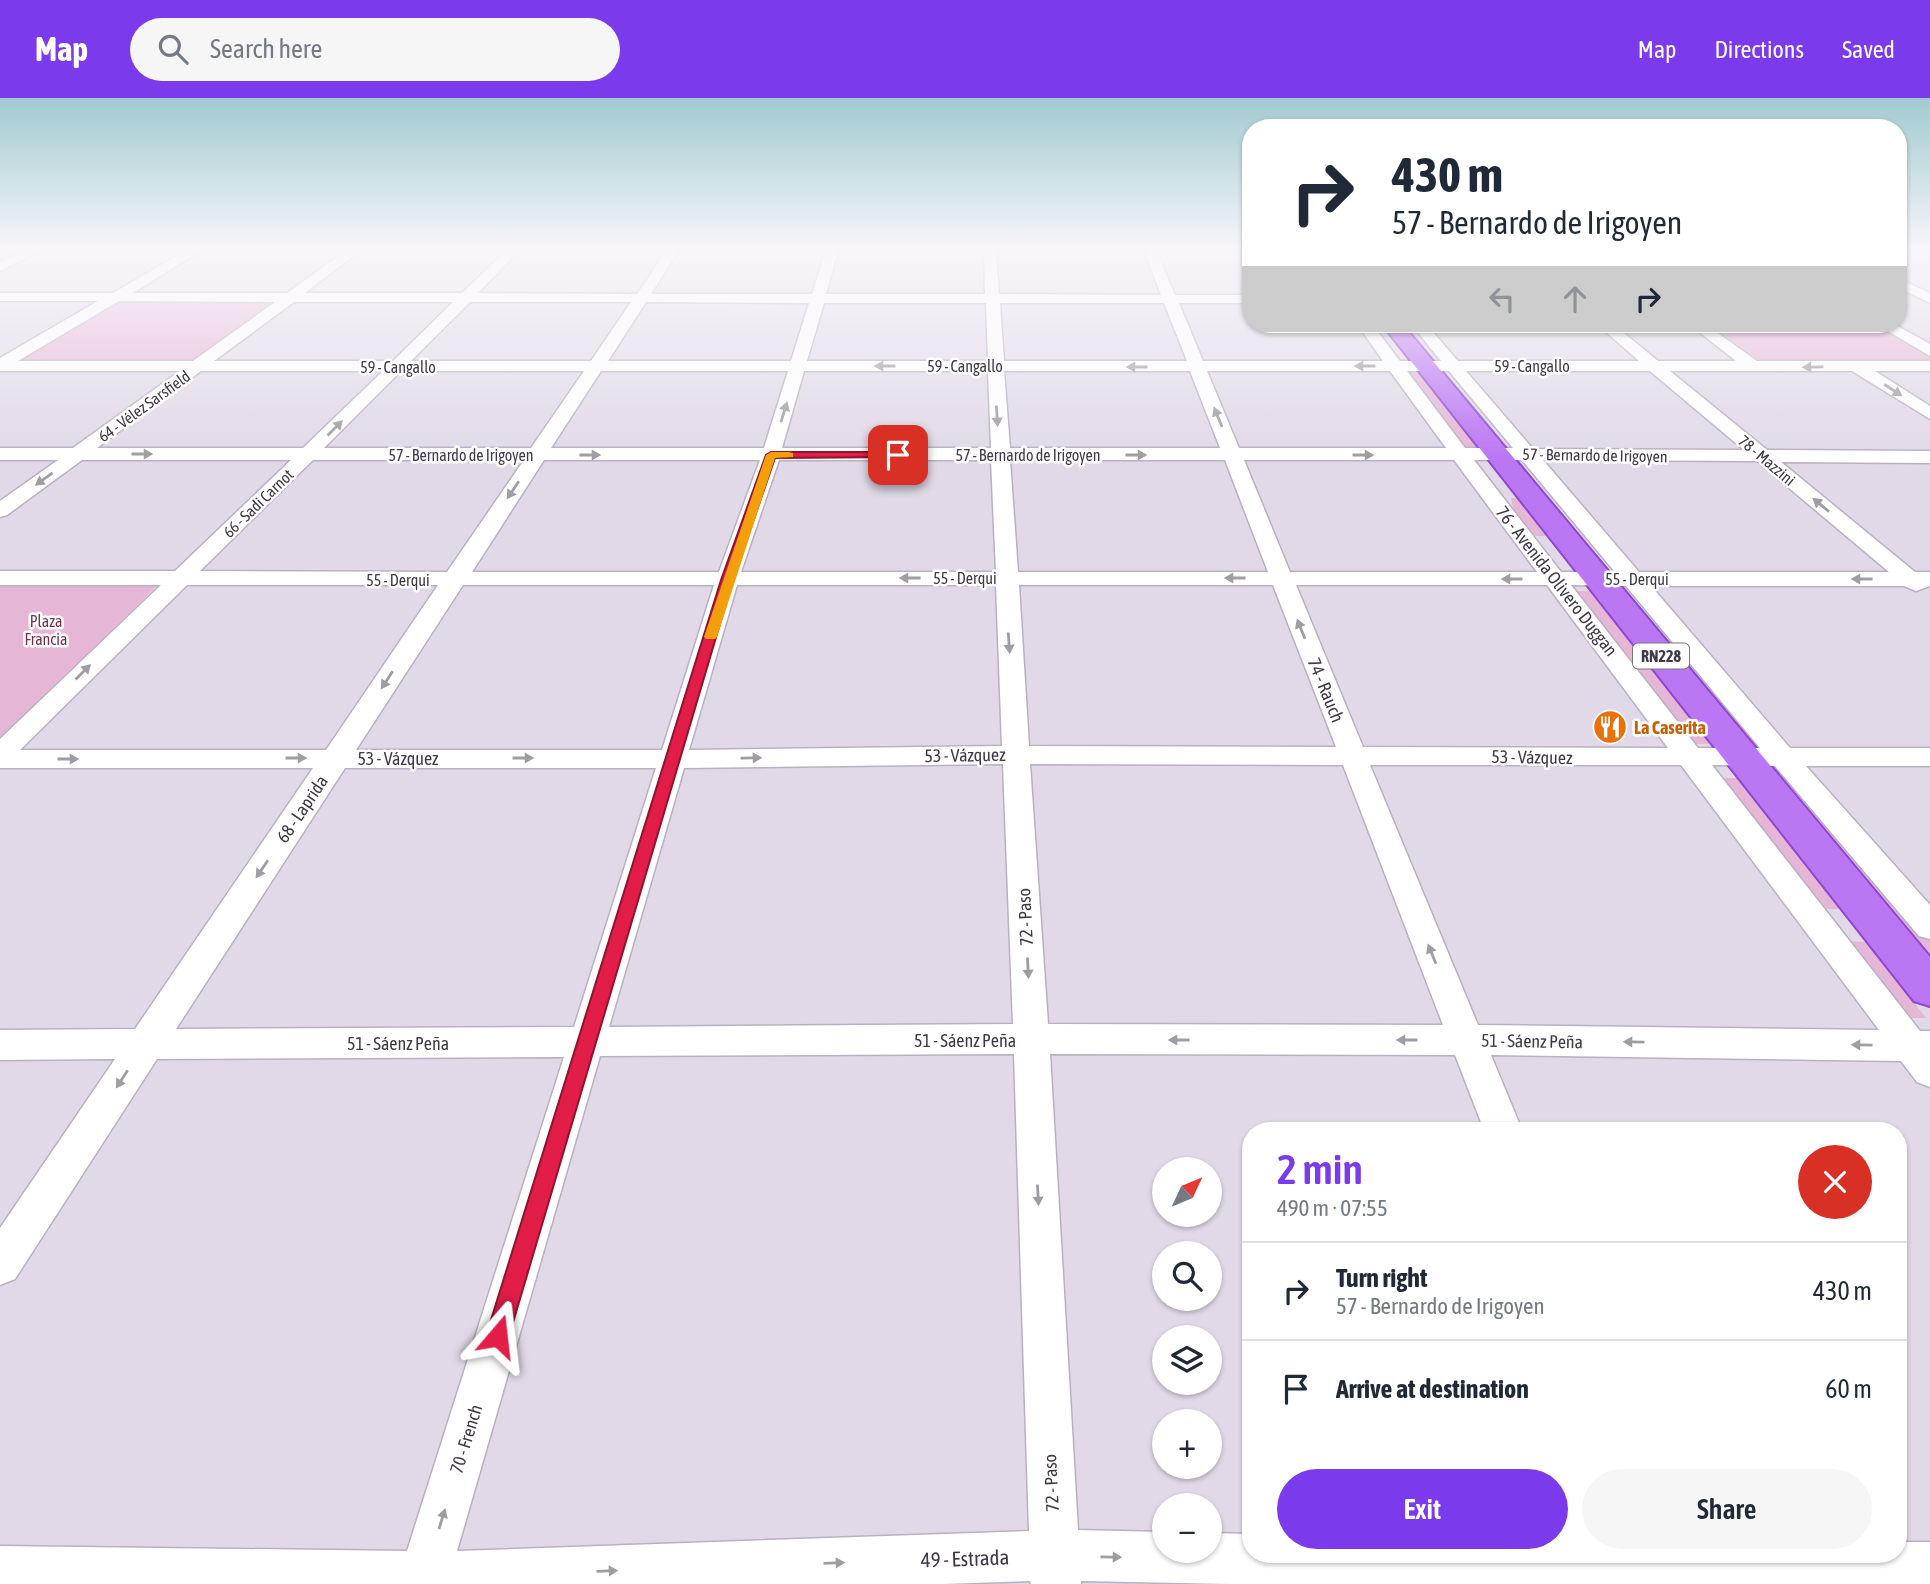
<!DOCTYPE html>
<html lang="en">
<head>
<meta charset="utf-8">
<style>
  :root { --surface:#fff; --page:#f6f6f7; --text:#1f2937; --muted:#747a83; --line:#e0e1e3; --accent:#7c3aed }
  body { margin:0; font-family:"Asap Condensed",sans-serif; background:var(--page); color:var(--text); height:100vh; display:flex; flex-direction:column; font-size:26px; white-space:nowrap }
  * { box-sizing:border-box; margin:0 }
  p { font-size:23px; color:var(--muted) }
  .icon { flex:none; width:38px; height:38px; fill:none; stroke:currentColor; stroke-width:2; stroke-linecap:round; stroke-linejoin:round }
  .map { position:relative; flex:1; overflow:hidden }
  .drawer { position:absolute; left:1242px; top:1024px; width:665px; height:441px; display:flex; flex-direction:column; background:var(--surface); border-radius:28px; box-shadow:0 2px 5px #0004 }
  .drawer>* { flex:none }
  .guide { position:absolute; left:1242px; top:21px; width:665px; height:214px; border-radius:28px; box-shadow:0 2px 5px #0004; background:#fff; color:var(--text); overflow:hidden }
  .needle { width:46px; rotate:46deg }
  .tools { position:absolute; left:1152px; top:1059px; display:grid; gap:14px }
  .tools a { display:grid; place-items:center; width:70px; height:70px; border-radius:50%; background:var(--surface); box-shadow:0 2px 5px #0004; font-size:35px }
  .pin { position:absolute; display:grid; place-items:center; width:60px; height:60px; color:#fff; margin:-30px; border-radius:14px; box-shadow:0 4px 10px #0006 }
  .me { position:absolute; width:77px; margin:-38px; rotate:17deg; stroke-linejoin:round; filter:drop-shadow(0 0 5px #0008) }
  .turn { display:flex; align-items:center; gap:24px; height:147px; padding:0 35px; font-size:32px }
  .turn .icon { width:91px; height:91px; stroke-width:2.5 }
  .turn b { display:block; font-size:49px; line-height:60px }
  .lanes { display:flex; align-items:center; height:66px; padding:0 35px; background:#0003; justify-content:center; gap:35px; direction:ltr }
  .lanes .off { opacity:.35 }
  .round { display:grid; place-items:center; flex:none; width:74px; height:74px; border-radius:37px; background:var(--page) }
  .summary { display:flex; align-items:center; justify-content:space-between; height:119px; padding:0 35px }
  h1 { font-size:42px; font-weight:600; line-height:52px; color:var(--accent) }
  .action { display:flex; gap:14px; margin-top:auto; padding:14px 35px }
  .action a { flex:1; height:80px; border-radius:42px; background:var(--accent); color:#fff; font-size:28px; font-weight:600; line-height:80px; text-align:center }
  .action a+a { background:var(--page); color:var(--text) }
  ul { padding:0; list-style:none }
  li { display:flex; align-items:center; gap:21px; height:98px; padding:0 35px; border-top:2px solid var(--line) }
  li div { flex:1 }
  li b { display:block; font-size:26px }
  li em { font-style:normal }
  header { display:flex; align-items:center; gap:42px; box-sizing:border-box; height:98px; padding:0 35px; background:var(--accent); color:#fff }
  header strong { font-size:33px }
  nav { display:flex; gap:38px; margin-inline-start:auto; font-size:24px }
  .search { width:490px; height:63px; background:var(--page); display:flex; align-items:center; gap:18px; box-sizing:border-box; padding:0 24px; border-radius:38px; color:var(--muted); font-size:26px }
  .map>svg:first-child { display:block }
  .residential { fill:#e1d9e7; fill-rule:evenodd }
  .green { fill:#e5b6d5 }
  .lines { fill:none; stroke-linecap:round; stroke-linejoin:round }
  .minor-casing { stroke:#b9b0c2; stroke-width:3 }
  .highway-casing { stroke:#8f46d2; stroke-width:4 }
  .minor { fill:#fff; fill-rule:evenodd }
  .highway { fill:#bb76f3; fill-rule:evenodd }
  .oneway { fill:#a09ca3 }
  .route { fill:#e11d48; stroke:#92132f; stroke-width:2 }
  .slow { fill:#f59e0b }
  .labels { text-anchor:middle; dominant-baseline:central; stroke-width:5; stroke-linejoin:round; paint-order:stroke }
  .far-street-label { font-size:16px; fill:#403947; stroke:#fff }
  .far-park-label { font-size:16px; fill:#753052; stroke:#fff }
  .shield { fill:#fff; stroke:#79747e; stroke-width:2 }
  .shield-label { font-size:16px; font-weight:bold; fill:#403947 }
  .street-label { font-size:18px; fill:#403947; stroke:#fff }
  .food-label { font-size:18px; font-weight:bold; fill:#c56008; stroke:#fff; text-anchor:start }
  .near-street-label { font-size:21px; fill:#403947; stroke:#fff }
</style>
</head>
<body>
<header>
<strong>Map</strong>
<div class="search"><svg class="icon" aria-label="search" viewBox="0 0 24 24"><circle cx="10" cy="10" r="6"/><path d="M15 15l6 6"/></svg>Search here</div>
<nav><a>Map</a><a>Directions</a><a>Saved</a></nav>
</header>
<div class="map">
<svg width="1930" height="1486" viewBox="0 0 1930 1486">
  <rect width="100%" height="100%" fill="#f0eaf4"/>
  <path class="residential" d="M0,152H1251V226H1899V152H1930V1486H0ZM1251,1032H1899V1456H1251ZM1164,1071H1209V1116H1164ZM1164,1155H1209V1200H1164ZM1164,1239H1209V1284H1164ZM1164,1323H1209V1368H1164ZM1164,1407H1209V1452H1164Z"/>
  <path class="green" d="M116,203H276L193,264H14Z
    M1708,226H1873L1930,259V265H1763Z
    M1404,274H1418L1477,349H1461Z
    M1511,400H1517L1546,438H1534L1514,414Z
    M0,486H159L0,640Z
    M1571,493H1589L1712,646H1691Z
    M1665,541H1675L1759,643H1748Z
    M1773,673H1786L1930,841V860Z
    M1719,680H1738L1842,811H1820Z
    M1845,843L1867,844L1926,920H1902Z"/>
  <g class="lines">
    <g class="minor-casing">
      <path id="minor" d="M26,152H42L0,173V164Z
        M187,152H202L133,195H287L347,152H361L305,195H462L507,152H520L478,195L637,196L667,152H679L651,196H812L826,152H838L826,196H985L984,152H996L999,196L1161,197L1144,152H1156L1175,197H1251V205H1179L1203,263H1383L1357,226H1372L1400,263H1441L1411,226H1426L1458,263H1639L1597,226H1613L1658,263H1736L1689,226H1705L1757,263H1930V273H1875L1930,308V321L1852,273H1670L1767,352L1930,353V365L1781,364L1915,474H1930V488L1916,493L1904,488H1651L1790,650H1930V668H1806L1930,807V841L1919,838L1775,668L1712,667L1920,933H1930V989L1917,984L1901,963L1491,957L1522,1032H1484L1455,957L1050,956L1078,1432L1164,1434V1452H1209V1435L1251,1436V1456H1899V1444H1930V1486H1230L1081,1483V1486H1031L1030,1483L943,1486H0V1448L407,1453L564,959L157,961L15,1181L0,1187V1130L115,961L0,962V932L135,931L313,670H0V641L161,487H0V473H175L291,362H82L7,417L0,419V403L58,362H0V350H73L180,273H0V260L98,203H0V195H113ZM119,203L275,204L193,263H18ZM294,204H453L393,263H214ZM470,204H631L591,263H411ZM646,204L809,205L791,263H608ZM824,205H986L988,263H807ZM1000,205H1164L1187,263H1004ZM201,273H383L303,350H97ZM401,273H584L531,350H324ZM601,273H788L764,350H551ZM804,273H988L991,350H782ZM1004,273H1190L1220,350H1010ZM1207,273H1390L1446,350H1239ZM1407,273H1449L1513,350H1465ZM1466,273H1650L1744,352L1533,351ZM313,362H524L447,474L200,473ZM544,362H760L719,474H472ZM779,362H991L996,474H741ZM1010,362H1225L1268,474H1018ZM1244,362H1454L1537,474H1290ZM1474,362H1522L1615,474H1561ZM1543,362L1757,363L1889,474H1639ZM187,487H438L326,652H20ZM463,487H714L662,652H356ZM737,487H996L1002,648L689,652ZM1019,487H1273L1336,649L1029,648ZM1296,487H1547L1668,650L1363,649ZM1571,487L1626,488L1760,650H1698ZM1003,666L1013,926L609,929L684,670ZM1030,666L1343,667L1443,927L1048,926ZM1370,667H1681L1879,932L1478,927ZM345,670H656L574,929L176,931ZM1014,956L1029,1433L457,1453L600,958Z
        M1899,181L1930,195V205L1899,190Z
        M1876,226H1894L1930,246V258Z"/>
    </g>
    <g class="highway-casing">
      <path id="highway" d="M1382,226H1402L1930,859V908L1914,903Z"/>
    </g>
    <use href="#minor" class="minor"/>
    <use href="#highway" class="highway"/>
  </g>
  <defs><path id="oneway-solid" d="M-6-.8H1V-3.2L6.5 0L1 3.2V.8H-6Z" transform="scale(1.75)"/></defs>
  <g class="oneway">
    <use href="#oneway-solid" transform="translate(885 268) rotate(180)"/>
    <use href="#oneway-solid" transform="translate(1365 268) rotate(180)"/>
    <use href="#oneway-solid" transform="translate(1137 269) rotate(-180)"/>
    <use href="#oneway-solid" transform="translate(1813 269) rotate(179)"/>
    <use href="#oneway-solid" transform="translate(1893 292) rotate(33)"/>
    <use href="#oneway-solid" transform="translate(784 314) rotate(-73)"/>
    <use href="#oneway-solid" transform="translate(997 318) rotate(87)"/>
    <use href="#oneway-solid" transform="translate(1218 319) rotate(-112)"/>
    <use href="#oneway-solid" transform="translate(335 330) rotate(-45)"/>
    <use href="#oneway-solid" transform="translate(142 356)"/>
    <use href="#oneway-solid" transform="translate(590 357)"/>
    <use href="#oneway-solid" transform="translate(1136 357)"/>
    <use href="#oneway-solid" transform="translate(1363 357)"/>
    <use href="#oneway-solid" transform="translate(44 381) rotate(144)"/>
    <use href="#oneway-solid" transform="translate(513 392) rotate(124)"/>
    <use href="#oneway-solid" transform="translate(1821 407) rotate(-140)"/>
    <use href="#oneway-solid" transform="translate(910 480) rotate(180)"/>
    <use href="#oneway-solid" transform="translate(1235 480) rotate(-180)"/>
    <use href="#oneway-solid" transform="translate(1512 481) rotate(-180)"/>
    <use href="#oneway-solid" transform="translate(1862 481) rotate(180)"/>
    <use href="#oneway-solid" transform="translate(1301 531) rotate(-112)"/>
    <use href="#oneway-solid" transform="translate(1009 545) rotate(86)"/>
    <use href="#oneway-solid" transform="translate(83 574) rotate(-45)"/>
    <use href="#oneway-solid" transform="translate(387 582) rotate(123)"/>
    <use href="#oneway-solid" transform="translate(296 660)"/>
    <use href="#oneway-solid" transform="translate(523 660)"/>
    <use href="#oneway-solid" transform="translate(751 660) rotate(-1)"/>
    <use href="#oneway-solid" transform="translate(68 661)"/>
    <use href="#oneway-solid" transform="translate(262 771) rotate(124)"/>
    <use href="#oneway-solid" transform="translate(1432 856) rotate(-112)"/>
    <use href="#oneway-solid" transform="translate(1028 870) rotate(87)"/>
    <use href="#oneway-solid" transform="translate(1179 942) rotate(-180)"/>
    <use href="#oneway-solid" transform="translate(1407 942) rotate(-180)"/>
    <use href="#oneway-solid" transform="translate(1634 944) rotate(-179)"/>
    <use href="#oneway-solid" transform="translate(1862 947) rotate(-179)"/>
    <use href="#oneway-solid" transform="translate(122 981) rotate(123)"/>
    <use href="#oneway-solid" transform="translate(1038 1097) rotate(87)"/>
    <use href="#oneway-solid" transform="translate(442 1421) rotate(-73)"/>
    <use href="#oneway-solid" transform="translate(1111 1459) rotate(1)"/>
    <use href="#oneway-solid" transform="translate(834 1465) rotate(-2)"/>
    <use href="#oneway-solid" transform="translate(607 1473) rotate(-2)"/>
  </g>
  <linearGradient id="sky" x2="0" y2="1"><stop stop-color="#a1cad0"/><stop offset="0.42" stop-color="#f8f6fa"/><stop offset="1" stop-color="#f8f6fa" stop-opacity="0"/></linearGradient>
  <rect width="1930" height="360" fill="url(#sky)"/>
  <path class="route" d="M898,354L901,355V359L775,360L733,482L509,1238L506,1246L498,1250L489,1246L486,1238L721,482L766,357L771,354Z"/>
  <path class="slow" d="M789,354L793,355V359L775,360L717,539L715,541H706L704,539L766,357L771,354Z"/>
  <defs>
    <g id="restaurant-disc" transform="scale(1.75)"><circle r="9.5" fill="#e8710a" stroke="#fff"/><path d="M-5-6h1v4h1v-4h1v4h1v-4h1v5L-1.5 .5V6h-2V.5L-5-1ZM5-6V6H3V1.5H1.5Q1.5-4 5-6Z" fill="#fff"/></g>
  </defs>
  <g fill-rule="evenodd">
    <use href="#restaurant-disc" x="1610" y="629"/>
  </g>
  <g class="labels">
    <g class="far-street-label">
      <text x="965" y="268">59 - Cangallo</text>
      <text x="1532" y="268">59 - Cangallo</text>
      <text x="398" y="269">59 - Cangallo</text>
      <text transform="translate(144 308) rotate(-36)">64 - Vélez Sarsfield</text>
      <text x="461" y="357">57 - Bernardo de Irigoyen</text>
      <text x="1028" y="357">57 - Bernardo de Irigoyen</text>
      <text transform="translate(1595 357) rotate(1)">57 - Bernardo de Irigoyen</text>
      <text transform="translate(1767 362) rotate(40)">78 - Mazzini</text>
      <text transform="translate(258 405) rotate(-44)">66 - Sadi Carnot</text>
      <text x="965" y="480">55 - Derqui</text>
      <text x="1637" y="481">55 - Derqui</text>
      <text x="398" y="482">55 - Derqui</text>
    </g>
    <g class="far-park-label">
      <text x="46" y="523">Plaza<tspan x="46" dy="18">Francia</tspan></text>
    </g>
    <rect class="shield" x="1633" y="545.5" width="56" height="25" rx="5"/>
    <g class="shield-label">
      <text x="1661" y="558">RN228</text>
    </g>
    <g class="street-label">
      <text transform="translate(1557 483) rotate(52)">76 - Avenida Olivero Duggan</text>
      <text transform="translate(1326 592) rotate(68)">74 - Rauch</text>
      <text transform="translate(965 657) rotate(-1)">53 - Vázquez</text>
      <text transform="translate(1532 659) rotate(1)">53 - Vázquez</text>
      <text x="398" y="660">53 - Vázquez</text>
      <text transform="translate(302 711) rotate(-56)">68 - Laprida</text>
      <text transform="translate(1025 819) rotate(-93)">72 - Paso</text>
      <text x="965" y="942">51 - Sáenz Peña</text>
      <text transform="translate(1532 943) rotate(1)">51 - Sáenz Peña</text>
      <text x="398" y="945">51 - Sáenz Peña</text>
      <text transform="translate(466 1341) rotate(-73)">70 - French</text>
      <text transform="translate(1051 1385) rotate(-93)">72 - Paso</text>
    </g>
    <g class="food-label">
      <text x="1634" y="629">La Caserita</text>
    </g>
    <g class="near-street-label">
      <text transform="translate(965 1460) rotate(-2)">49 - Estrada</text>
    </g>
  </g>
</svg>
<div class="tools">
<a><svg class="needle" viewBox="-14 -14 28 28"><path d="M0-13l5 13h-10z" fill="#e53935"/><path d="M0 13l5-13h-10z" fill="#747a83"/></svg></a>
<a><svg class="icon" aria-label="search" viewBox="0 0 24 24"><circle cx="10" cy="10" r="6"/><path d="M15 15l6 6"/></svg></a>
<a><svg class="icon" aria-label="layers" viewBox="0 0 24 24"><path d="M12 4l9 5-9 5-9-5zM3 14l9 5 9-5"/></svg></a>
<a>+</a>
<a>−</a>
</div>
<div class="pin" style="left:898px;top:357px;background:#d93025"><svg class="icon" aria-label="arrive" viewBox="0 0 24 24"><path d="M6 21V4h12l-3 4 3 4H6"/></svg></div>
<svg class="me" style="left:498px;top:1238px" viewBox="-20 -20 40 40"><path d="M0-17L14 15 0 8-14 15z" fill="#e11d48" stroke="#fff" stroke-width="4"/></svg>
<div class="guide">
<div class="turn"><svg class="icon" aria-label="right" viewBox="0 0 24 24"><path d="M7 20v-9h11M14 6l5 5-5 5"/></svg><div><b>430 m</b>57 - Bernardo de Irigoyen</div></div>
<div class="lanes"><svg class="icon off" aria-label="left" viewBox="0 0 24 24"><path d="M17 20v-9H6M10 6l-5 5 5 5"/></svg><svg class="icon off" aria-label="ahead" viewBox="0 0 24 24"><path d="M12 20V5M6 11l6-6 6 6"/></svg><svg class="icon" aria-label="right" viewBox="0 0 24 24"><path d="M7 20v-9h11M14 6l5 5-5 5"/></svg></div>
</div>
<section class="drawer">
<div class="summary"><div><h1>2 min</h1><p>490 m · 07:55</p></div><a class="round" style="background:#d93025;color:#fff"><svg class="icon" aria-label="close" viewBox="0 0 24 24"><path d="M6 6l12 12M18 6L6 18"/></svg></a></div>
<ul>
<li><svg class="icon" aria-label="right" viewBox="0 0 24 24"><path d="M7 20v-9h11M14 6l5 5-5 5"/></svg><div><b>Turn right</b><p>57 - Bernardo de Irigoyen</p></div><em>430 m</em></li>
<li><svg class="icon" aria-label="arrive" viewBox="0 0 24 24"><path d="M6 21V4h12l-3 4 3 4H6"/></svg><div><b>Arrive at destination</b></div><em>60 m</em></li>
</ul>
<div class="action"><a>Exit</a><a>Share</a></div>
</section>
</div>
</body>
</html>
